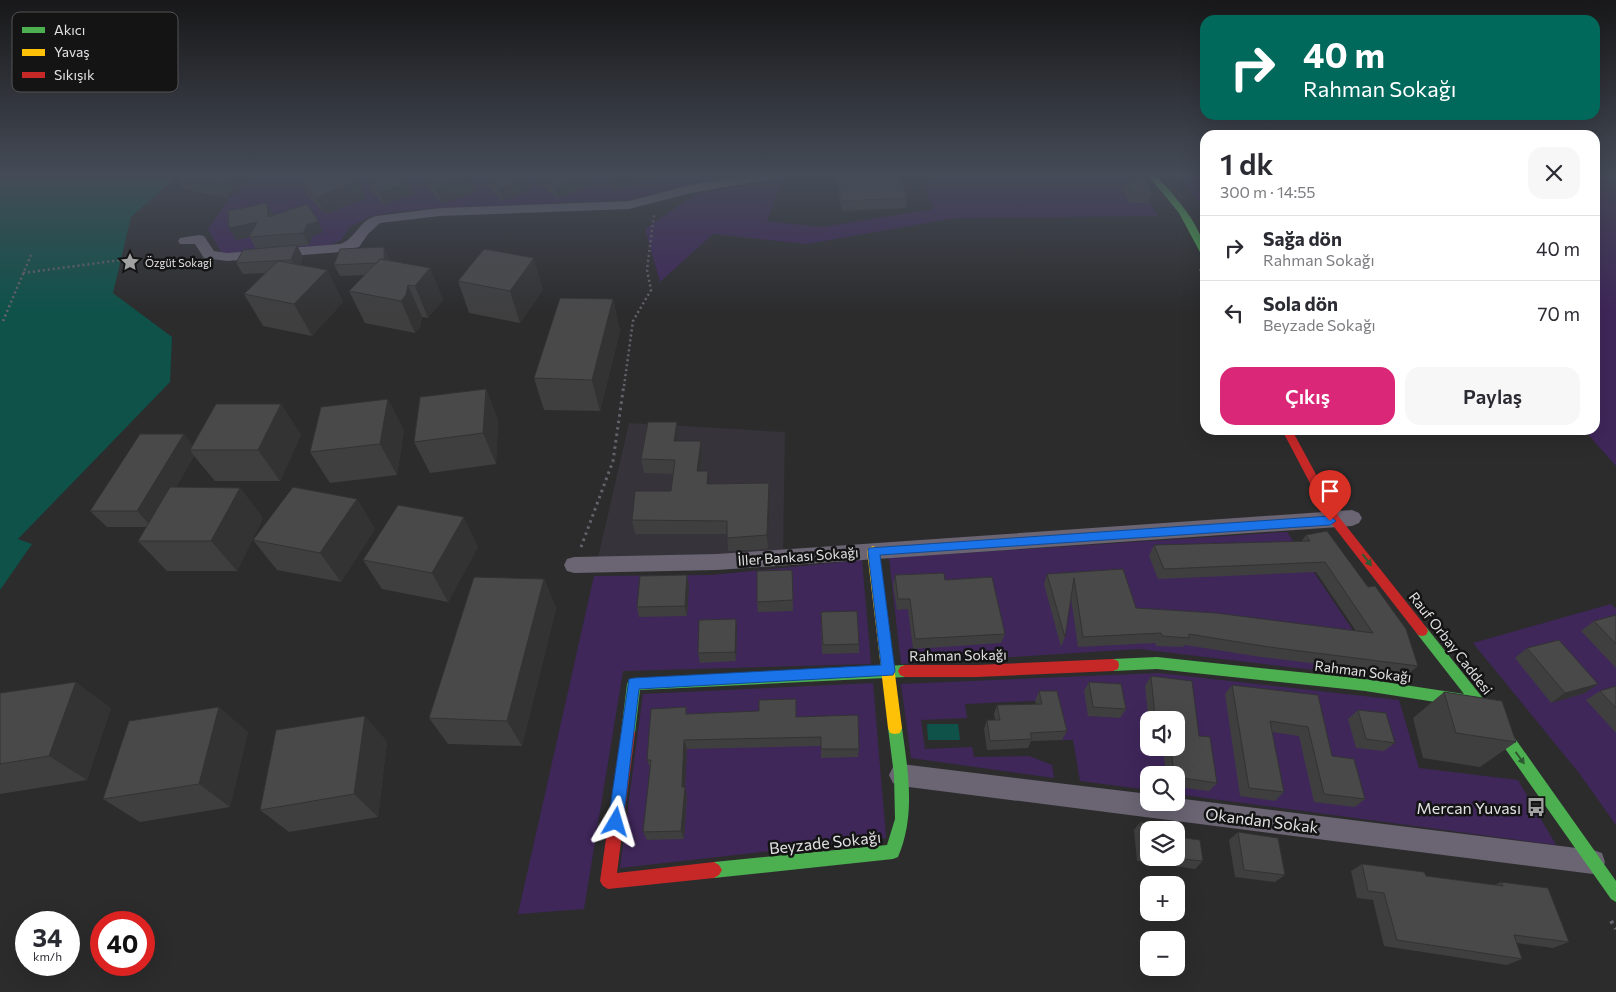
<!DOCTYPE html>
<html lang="tr">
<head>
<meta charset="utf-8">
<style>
  :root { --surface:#fff; --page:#f7f7f7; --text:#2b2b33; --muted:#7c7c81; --line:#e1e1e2; --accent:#db2777 }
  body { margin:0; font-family:Commissioner,sans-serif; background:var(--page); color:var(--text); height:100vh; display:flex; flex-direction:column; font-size:19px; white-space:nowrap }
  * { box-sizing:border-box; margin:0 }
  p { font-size:16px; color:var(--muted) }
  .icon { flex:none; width:28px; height:28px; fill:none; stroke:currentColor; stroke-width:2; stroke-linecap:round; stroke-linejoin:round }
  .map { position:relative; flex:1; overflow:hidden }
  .drawer { position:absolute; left:1200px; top:130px; width:400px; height:305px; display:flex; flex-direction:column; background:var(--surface); border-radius:15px; box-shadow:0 5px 20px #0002 }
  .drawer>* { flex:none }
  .guide { position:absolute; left:1200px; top:15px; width:400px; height:105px; border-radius:15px; box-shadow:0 5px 20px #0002; background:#00695c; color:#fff; overflow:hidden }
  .fabs { position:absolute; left:1140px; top:711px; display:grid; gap:10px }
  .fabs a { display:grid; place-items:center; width:45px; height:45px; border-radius:10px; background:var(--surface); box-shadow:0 5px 20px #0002; font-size:25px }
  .speed { position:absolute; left:15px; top:911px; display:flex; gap:10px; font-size:25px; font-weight:700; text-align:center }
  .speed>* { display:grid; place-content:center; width:65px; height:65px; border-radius:50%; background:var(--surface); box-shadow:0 5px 20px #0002; line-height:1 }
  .speed small { font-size:12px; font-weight:400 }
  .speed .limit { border:8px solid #d22; background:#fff; color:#111 }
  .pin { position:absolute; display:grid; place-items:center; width:42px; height:42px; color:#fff; margin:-51px -21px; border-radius:50% 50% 50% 0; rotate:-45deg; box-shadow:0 0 5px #0007 }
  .pin .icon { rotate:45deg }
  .me { position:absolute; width:55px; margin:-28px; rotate:7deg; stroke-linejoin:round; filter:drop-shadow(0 0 4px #0008) }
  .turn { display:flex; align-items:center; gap:18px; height:105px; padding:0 20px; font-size:22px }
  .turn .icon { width:65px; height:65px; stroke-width:2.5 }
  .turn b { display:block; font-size:35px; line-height:42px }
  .round { display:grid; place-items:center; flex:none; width:52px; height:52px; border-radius:15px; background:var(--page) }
  .summary { display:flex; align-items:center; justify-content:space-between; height:85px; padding:0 20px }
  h1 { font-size:30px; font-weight:600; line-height:38px }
  .action { display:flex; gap:10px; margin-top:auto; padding:10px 20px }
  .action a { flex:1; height:58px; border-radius:15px; background:var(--accent); color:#fff; font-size:20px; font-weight:600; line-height:58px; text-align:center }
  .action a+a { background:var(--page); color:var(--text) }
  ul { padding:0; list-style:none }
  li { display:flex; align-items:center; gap:15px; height:65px; padding:0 20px; border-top:1px solid var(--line) }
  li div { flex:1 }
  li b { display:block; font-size:19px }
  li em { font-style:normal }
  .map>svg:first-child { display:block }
  .built { fill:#36333a }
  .green { fill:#3f275a; fill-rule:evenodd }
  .water { fill:#0e524a }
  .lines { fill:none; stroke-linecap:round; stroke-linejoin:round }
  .path-far2 { stroke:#66626b; stroke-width:2.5; stroke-dasharray:2 3; stroke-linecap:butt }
  .path-far1 { stroke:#66626b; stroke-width:3; stroke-dasharray:2.5 4; stroke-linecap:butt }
  .path { stroke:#66626b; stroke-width:4; stroke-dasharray:3 5; stroke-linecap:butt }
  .street { fill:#6a6473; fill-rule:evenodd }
  .fast { fill:#4caf50; fill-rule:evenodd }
  .slow { fill:#ffc107; fill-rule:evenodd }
  .jam { fill:#c62828; fill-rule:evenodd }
  .wall { fill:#3f3f40; fill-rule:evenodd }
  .shaded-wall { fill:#333334 }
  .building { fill:#49494a; stroke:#333334 }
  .oneway { fill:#2d5a30 }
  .route { fill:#1a73e8; stroke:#114b97 }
  .labels { text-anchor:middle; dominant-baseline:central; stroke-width:5; stroke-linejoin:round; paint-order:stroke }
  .far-poi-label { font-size:11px; fill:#e2e1e3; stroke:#141415; text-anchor:start }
  .street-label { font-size:14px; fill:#e2e1e3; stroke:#141415 }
  .near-poi-label { font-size:16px; fill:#e2e1e3; stroke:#141415; text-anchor:end }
  .near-street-label { font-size:16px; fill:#e2e1e3; stroke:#141415 }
  .key { fill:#141415; stroke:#525253; stroke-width:1 }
  .key-label { font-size:14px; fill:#e2e1e3 }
</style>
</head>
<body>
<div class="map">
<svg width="1616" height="992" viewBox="0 0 1616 992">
  <rect width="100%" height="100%" fill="#2c2c2d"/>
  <path class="built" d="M629,423L785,432L783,553L598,558Z"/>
  <path class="green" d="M268,174H744L626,200L436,208L395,212L371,216L350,227L341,240L330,245L230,254L221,252L208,229L230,197L253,178Z
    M936,174H1133L1158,216L955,218L807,244L713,234L660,282L645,229L696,194L783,178L767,221L822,227L933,209L926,190L927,179Z
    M1176,174H1205V208H1204Z
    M1595,174H1616V466L1584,430H1595Z
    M1287,532L1354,632L1365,676L1139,649L901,664L889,558Z
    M862,560L871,664L623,671L584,909L518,914L594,576L712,575Z
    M1611,604L1616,609V825L1579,773L1473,643Z
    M1159,673L1399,700L1419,768L1518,780L1556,845L1176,794V775H1149V790L1080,781L1073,740H1062L1053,700L965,704L967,718L921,720L925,749L972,747L974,757L1029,756L1052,765L1054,778L911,758L901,684ZM1149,720H1176V748H1149Z
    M873,683L886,838L620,868L643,694Z"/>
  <path class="water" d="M0,174H180L131,217L113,293L172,337L170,382L18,539L32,544L0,590Z
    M927,724H958L960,740H928Z"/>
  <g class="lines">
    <path class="path-far2" d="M1176,179L1188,176H1205
      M1200,269L1205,279
      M23,273L121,260
      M3,321L31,255
      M624,386L633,321L651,290L647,270L654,214"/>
    <path class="path-far1" d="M581,547L613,461L624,384"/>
    <path class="path" d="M1611,921L1616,929"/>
    <path class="street" d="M758,174H786L779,178L691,193L629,209L440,216L380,223L368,234L359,247L341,252L227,261L204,258L195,244H180L178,241L180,238L199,235L204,236L214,251L227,253L340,244C356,239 359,220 376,216L440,208L629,201L690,185Z
      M1352,510L1359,513L1362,518L1359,523L1352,526L717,570L574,573L567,571L564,565L567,559L574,557L717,554Z
      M901,764L1149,794V802H1176V798L1593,850L1602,853L1605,862L1602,871L1593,874L901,786L893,783L889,775L893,767Z"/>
    <path class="fast" d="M1147,174H1155C1174,196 1205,227 1205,257L1201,254L1179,213Z
      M1422,626L1426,627L1514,737L1616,881V902L1611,899L1504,747L1474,708L1365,691L1157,669L1113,671L1108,669L1107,665L1108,661L1113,659L1157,657L1365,679L1464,694L1418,635L1416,631L1418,627Z
      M905,665L910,667L912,671L910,675L905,677L640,690L635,733L633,738L628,739L623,738L621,733L627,684L629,680L634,678Z
      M895,722L900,723L902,728C908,771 916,815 898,857L893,859L714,878L709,875L706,870L709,865L714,862L887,845L895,819L894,775L888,728L890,723Z"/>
    <path class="slow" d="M873,546L877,548L879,551L902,728L900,733L895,734L890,733L888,728L867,551L869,548Z"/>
    <path class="jam" d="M1282,430H1292L1339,517L1426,627L1428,631L1426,635L1422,636L1418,635L1331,523Z
      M1113,659L1118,661L1119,665L1118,669L1113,671L976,677H905L900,675L898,671L900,667L905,665H976Z
      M628,727L633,728L635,733L617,873L714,862L719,865L722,870L719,875L714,878L608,889L603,886L600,881L621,733L623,728Z"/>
  </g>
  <path class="wall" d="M181,174H254L227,197L183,189L176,178Z
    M421,174H472L478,191L442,204L424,183Z
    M534,174H589L592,185L558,199L536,181Z
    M601,174H660L615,191L602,179Z
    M669,174H686L683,176Z
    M835,174H901L907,198L906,208L842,211Z
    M485,176L529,178L532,189L503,201L488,187Z
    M1125,177L1152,192L1148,203H1129L1122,189Z
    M299,178L359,181L366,198L325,214L307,195Z
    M367,178L415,193L384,205L371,190Z
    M273,214V216L323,232L312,236L309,245L297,246L303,257L300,265L327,270L343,302L312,336L263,326L244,294L266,273L243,274L236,263L256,249L250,237L236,240Z
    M384,247L389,260L430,268L443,300L428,318L422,317L420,327L415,333L365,323L349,291L365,275L340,276L334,265Z
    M458,281L543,290L520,323L469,313Z
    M613,299L620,331L600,411L544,410L534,378Z
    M486,389L498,421L496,464L430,473L414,442Z
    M281,404L301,435L280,481H215L194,456L176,487L240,488L263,518L237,571H167L138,541L146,527H107L90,511L193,445Z
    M404,430L397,475L330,483L310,452Z
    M679,436V441H701L703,455L701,471L710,484L769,483L770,496L768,549L728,551L727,534H635L632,520L671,491L673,474L644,473L641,459Z
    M357,499L375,529L341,582L277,570L253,540Z
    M1306,535L1418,666L1407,675L1261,657L1185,645L1183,647L1156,646L1155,643L1078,647L1071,598L1065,637L1061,647L1044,584L1047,574L1123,569L1136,608L1356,631L1316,572L1158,579L1149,556L1154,545L1301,542Z
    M478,547L448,602L382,589L363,560Z
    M792,570L793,611L758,612L757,602Z
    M895,575L945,580L1005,634L1001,643L913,649L908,609L897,610L893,585Z
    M544,579L556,608L522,746L448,744L429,718Z
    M689,585L687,616L639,617L637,607Z
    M821,612L859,644V653L822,654Z
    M1616,615V668L1581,631L1594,621Z
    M737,629L736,661L700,663L698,653Z
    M1527,648L1585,693L1551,703L1515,658Z
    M1151,676L1199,736L1217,783L1209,791L1176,787V775H1166L1163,748H1176V720H1149V724L1145,686Z
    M1089,682L1126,709L1120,718L1088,716L1084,691Z
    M1232,685L1318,695L1332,756L1365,799L1355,807L1314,802L1299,736L1272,732L1284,792L1275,801L1240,796L1225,694Z
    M1616,686V733L1586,700L1600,691Z
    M1039,691L1067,731L1062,740L1031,741L1028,748L987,750L984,729L987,720H995L994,714L997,705L1036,704L1035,701Z
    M1444,692L1516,742L1480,767L1423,758L1413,718Z
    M0,693L111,708L87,780L0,794Z
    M686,707L687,714L796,717L859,749L858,757L821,758V746L687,749L685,787L687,796L684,839L647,840L643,832L650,768L647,760Z
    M1358,710L1395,743L1384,751L1356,748L1348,719Z
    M248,732L230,807L140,822L103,799Z
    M387,741L378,817L289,832L260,810Z
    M1140,822L1185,838L1203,861L1195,869L1137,861L1134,830ZM1149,830L1176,858H1149Z
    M1238,832L1285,875L1275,882L1235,877L1229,840Z
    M1362,864L1426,876L1495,885L1501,882L1569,942L1553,948L1517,943L1522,959L1507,965L1384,946L1373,900L1357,898L1351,871Z"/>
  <path class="shaded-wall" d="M235,174H254L227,197L221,185Z
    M473,174L478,191L442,204L436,187Z
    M589,174L592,185L558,199L556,188Z
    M620,174H660L615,191L612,176Z
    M529,178L532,189L503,201L499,189Z
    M359,181L366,198L325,214L316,197Z
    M410,182L415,193L384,205L380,193Z
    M267,203L273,214L274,229L268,217Z
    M318,221L323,232L312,236L309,245L303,233L307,225Z
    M257,222L263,234L236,240L229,228Z
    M297,245L303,257L297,271L291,260Z
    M384,247L388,259L389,274L384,262Z
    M534,258L543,290L520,323L510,291Z
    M430,268L443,300L428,318L415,286Z
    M327,270L343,302L312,336L294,304Z
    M408,285L422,317L420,327L415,333L401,301Z
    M613,299L620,331L600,411L592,380Z
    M486,389L498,421L496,464L483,433Z
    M388,399L404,430L397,475L380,444Z
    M281,404L301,435L280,481L258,450Z
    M677,422L679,436L677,455L674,441Z
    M184,434L196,450H190L194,456L152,527L137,511Z
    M701,441L703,455L699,485L697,471Z
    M708,471L710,485L707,484Z
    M769,483L770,496L768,549L767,535Z
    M240,488L263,518L237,571L211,541Z
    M357,499L375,529L341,582L320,553Z
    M464,517L478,547L448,602L432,573Z
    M687,575L689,585L687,616L685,606Z
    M544,579L556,608L522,746L507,721Z
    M736,619L737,629L736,661L735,652Z
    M76,682L111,708L87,780L49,756Z
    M1598,684L1585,693L1551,703L1565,693Z
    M219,707L248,732L230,807L199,784Z
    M365,716L387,741L378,817L354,794Z
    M684,740L687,749L685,790V787L687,796L684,839L681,831L682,787Z"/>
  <path class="building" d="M181,174H235L221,185L176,178Z
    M311,174H351L359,181L316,197L299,178Z
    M380,174H403L410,182L380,193L367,178Z
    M425,174H473L436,187Z
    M490,174H525L529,178L499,189L485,176Z
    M538,174H589L556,188Z
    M609,174H620L612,176Z
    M837,174H901L907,198L842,201Z
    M1125,177H1144L1152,192H1133Z
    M267,203L268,217L307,204L318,221L307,225L303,233L249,237L257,222L229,228L228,211Z
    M297,245L291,260L236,263L243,250Z
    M384,247V260L380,259L377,263L334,265L340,249Z
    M484,249L534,258L510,291L458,281Z
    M380,259L430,268L415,286L408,285L406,295L401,301L349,291Z
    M278,261L327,270L294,304L244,294Z
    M560,298L613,299L592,380L534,378Z
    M486,389L483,433L414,442L420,397Z
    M388,399L380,444L310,452L321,407Z
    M216,404H281L258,450H190Z
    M648,422H677L674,441H701L697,471H708L707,484L769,483L767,535L727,538V521L632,520L635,491H671L675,460L641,459Z
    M140,434H184L137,511H90Z
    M170,487L240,488L211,541H138Z
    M293,487L357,499L320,553L253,540Z
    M398,505L464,517L432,573L363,560Z
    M1327,531L1368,587L1375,586L1406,629L1418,666L1269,647L1189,634V638L1162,636L1161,633L1083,637L1074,578L1065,637L1047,574L1123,569L1136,608L1216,613L1373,633L1325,562L1164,569L1154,545L1310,541L1306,535Z
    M792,570L793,600L757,602V571Z
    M944,573L945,580L992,577L1005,634L915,639L910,599H898L895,575Z
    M687,575L685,606L637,607L640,576Z
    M474,577L544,579L507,721L429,718Z
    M857,611L859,644L823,645L821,612Z
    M1616,615V644L1594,621Z
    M736,619L735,652L698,653L699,620Z
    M1559,640L1598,684L1565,693L1527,648Z
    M1151,676L1192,681L1199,736L1210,737L1217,783L1176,777V775H1174L1171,748H1176V720H1168V719L1155,717Z
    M76,682L49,756L0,764V693Z
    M1089,682L1121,684L1126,709L1093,707Z
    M1232,685L1318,695L1332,756L1354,759L1365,799L1324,794L1308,727L1270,721L1284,792L1249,788Z
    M1616,686V708L1600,691Z
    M1039,691H1057L1067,731L1030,733L1032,739L990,741L987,720H1000L997,705L1042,704Z
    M1444,692L1502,701L1516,742L1456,733Z
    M796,699V717L858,715L859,749H821V737L684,740L682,787H685L681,831L643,832L651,760H647L651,709L686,707V714L759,711V700Z
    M219,707L199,784L103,799L129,721Z
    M1358,710L1386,713L1395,743L1366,739Z
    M365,716L354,794L260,810L276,730Z
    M1140,822L1184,828L1185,838L1200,840L1203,861L1172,858H1176V830H1149V855L1143,854Z
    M1238,832L1278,838L1285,875L1244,870Z
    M1362,864L1424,872L1426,876L1503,886L1501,882L1548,888L1569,942L1514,935L1522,959L1397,940L1384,893L1368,891Z"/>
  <defs><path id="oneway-solid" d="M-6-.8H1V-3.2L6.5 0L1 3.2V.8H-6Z" transform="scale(1.25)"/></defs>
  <g class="oneway">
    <use href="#oneway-solid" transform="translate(1367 560) rotate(52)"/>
    <use href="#oneway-solid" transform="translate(1520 758) rotate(54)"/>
  </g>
  <linearGradient id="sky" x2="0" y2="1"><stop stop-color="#181819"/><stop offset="0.56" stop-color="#454b57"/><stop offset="1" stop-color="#454b57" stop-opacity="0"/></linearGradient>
  <rect width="1616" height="312" fill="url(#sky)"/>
  <path class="route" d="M1330,516L1336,521L1330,525L880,555L895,671L893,675L639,689L623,822L621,827L616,829L611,827L608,822L629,679L634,678L881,665L868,551L869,548Z"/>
  <defs>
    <g id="sight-bare" transform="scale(1.5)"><path d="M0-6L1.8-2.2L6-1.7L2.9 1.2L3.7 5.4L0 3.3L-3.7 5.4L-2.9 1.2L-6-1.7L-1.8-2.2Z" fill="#a2a2a3" stroke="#141415" stroke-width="2.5" paint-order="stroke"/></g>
    <g id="bus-bare" transform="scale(1.5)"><path d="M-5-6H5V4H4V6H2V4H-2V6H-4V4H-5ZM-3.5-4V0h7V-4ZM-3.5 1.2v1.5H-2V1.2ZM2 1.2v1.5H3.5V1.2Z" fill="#a2a2a3" stroke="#141415" stroke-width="2.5" paint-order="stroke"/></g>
  </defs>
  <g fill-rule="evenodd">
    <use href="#sight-bare" x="130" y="262"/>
    <use href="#bus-bare" x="1536" y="807"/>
  </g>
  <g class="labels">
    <g class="far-poi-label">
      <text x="145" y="262">Özgüt Sokagi</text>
    </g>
    <g class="street-label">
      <text transform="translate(798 556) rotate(-4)">İller Bankası Sokağı</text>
      <text transform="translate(1451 643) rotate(52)">Rauf Orbay Caddesi</text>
      <text transform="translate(958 655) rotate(-1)">Rahman Sokağı</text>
      <text transform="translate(1363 671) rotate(7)">Rahman Sokağı</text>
    </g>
    <g class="near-poi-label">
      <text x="1521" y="807">Mercan Yuvası</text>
    </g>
    <g class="near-street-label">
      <text transform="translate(1262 820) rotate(7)">Okandan Sokak</text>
      <text transform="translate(825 842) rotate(-6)">Beyzade Sokağı</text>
    </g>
  </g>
  <rect x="12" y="12" width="166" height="80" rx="8" class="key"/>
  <rect x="22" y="27" width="23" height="6" fill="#4caf50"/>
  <rect x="22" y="49" width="23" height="7" fill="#ffc107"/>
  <rect x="22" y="72" width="23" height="6" fill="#c62828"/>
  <g class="key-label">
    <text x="54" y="35">Akıcı</text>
    <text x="54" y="57">Yavaş</text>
    <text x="54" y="80">Sıkışık</text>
  </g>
</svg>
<div class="fabs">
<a><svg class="icon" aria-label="sound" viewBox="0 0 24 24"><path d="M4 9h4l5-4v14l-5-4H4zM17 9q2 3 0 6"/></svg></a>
<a><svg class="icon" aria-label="search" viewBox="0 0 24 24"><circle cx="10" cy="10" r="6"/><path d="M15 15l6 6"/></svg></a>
<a><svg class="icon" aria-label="layers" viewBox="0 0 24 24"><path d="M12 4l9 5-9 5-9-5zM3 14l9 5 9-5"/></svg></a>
<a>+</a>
<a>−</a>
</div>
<div class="speed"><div>34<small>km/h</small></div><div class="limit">40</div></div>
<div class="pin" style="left:1330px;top:521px;background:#d93025"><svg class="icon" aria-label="arrive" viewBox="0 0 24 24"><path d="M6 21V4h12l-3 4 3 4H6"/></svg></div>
<svg class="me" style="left:616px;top:822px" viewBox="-20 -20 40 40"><path d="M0-17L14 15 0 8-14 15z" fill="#1a73e8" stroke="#fff" stroke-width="4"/></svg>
<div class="guide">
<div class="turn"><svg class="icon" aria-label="right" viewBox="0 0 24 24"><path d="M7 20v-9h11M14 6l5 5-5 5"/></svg><div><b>40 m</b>Rahman Sokağı</div></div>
</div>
<section class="drawer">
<div class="summary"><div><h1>1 dk</h1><p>300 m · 14:55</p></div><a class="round"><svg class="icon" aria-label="close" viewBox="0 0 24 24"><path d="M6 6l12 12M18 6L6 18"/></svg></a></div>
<ul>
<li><svg class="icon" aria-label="right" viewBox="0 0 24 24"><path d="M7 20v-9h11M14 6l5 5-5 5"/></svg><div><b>Sağa dön</b><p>Rahman Sokağı</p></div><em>40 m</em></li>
<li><svg class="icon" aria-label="left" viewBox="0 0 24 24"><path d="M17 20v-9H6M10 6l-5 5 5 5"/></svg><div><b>Sola dön</b><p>Beyzade Sokağı</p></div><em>70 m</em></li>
</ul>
<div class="action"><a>Çıkış</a><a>Paylaş</a></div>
</section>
</div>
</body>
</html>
